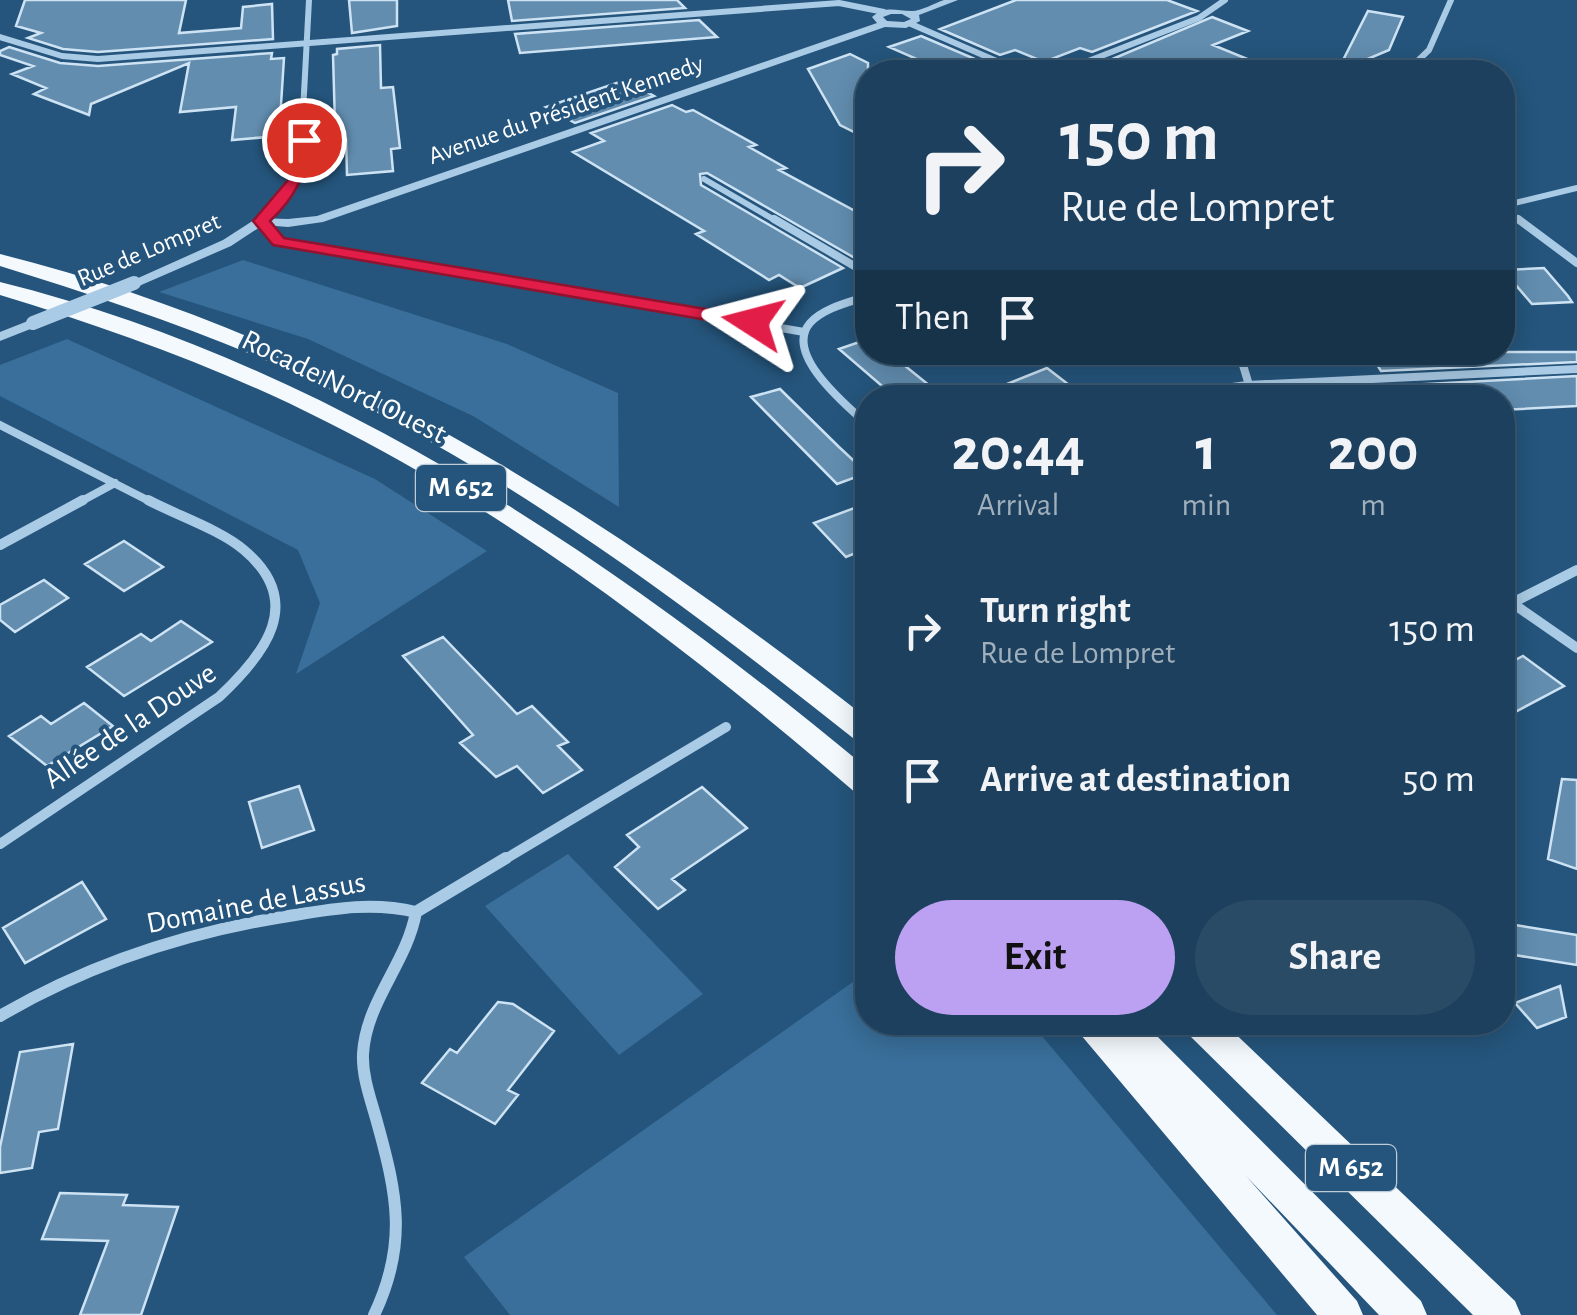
<!DOCTYPE html>
<html lang="en">
<head>
<meta charset="utf-8">
<style>
  :root { --surface:#1c405d; --page:#294b66; --text:#f1f3f6; --muted:#a0afbc; --line:#3a5972; --accent:#bca0f2 }
  body { margin:0; font-family:"Alegreya Sans",sans-serif; background:var(--page); color:var(--text); height:100vh; display:flex; flex-direction:column; font-size:38px; white-space:nowrap }
  * { box-sizing:border-box; margin:0 }
  p { font-size:32px; color:var(--muted) }
  .icon { flex:none; width:55px; height:55px; fill:none; stroke:currentColor; stroke-width:2; stroke-linecap:round; stroke-linejoin:round }
  .map { position:relative; flex:1; overflow:hidden }
  .sheet { position:absolute; left:855px; top:385px; width:660px; height:650px; display:flex; flex-direction:column; background:var(--surface); border-radius:40px; box-shadow:0 5px 25px #0003,0 0 0 2px var(--line) }
  .sheet>* { flex:none }
  .banner { position:absolute; left:855px; top:60px; width:660px; height:305px; border-radius:40px; box-shadow:0 5px 25px #0003,0 0 0 2px var(--line); background:#1c405d; color:var(--text); overflow:hidden }
  .pin { position:absolute; display:grid; place-items:center; width:85px; height:85px; color:#fff; margin:-42px; border:5px solid #fff; border-radius:50%; box-shadow:0 2px 10px #0007 }
  .me { position:absolute; width:110px; margin:-55px; rotate:279deg; stroke-linejoin:round; filter:drop-shadow(0 0 8px #0008) }
  .turn { display:flex; align-items:center; gap:35px; height:210px; padding:0 40px; font-size:45px }
  .turn .icon { width:130px; height:130px; stroke-width:2.5 }
  .turn b { display:block; font-size:70px; line-height:85px }
  .then { display:flex; align-items:center; height:95px; padding:0 40px; background:#0003; gap:20px; font-size:38px }
  .eta { display:flex; justify-content:space-evenly; align-items:center; height:170px; text-align:center }
  .eta b { font-size:60px; font-weight:700; line-height:70px }
  .button { display:flex; gap:20px; margin-top:auto; padding:20px 40px }
  .button a { flex:1; height:115px; border-radius:60px; background:var(--accent); color:#111; font-size:40px; font-weight:700; line-height:115px; text-align:center }
  .button a+a { background:var(--page); color:var(--text) }
  ul { padding:0; list-style:none }
  li { display:flex; align-items:center; gap:30px; height:150px; padding:0 40px }
  li div { flex:1 }
  li b { display:block; font-size:38px }
  li em { font-style:normal }
  .map>svg:first-child { display:block }
  .green { fill:#396f9a }
  .building { fill:#628daf; stroke:#cde3f4; stroke-width:2.5 }
  .lines { fill:none; stroke-linecap:round; stroke-linejoin:round }
  .minor-far3 { stroke:#aacbe5; stroke-width:6 }
  .minor-far2 { stroke:#aacbe5; stroke-width:8 }
  .minor-far1 { stroke:#aacbe5; stroke-width:10 }
  .minor { stroke:#aacbe5; stroke-width:12 }
  .tertiary { fill:#aacbe5; fill-rule:evenodd }
  .trunk { fill:#f4f9fe; fill-rule:evenodd }
  .tertiary-bridge { stroke:#aacbe5; stroke-width:14 }
  .route { fill:#e11d48; stroke:#92132f; stroke-width:2.5 }
  .labels { text-anchor:middle; dominant-baseline:central; stroke-width:8; stroke-linejoin:round; paint-order:stroke }
  .far-street-label { font-size:25px; fill:#fff; stroke:#25557c }
  .shield { fill:#25557c; stroke:#beccd8; stroke-width:2.5 }
  .shield-label { font-size:28px; font-weight:bold; fill:#fff }
  .street-label { font-size:30px; fill:#fff; stroke:#25557c }
</style>
</head>
<body>
<div class="map">
<svg width="1577" height="1315" viewBox="0 0 1577 1315">
  <rect width="100%" height="100%" fill="#25557c"/>
  <path class="green" d="M243,260L507,344L618,393L619,507L473,416L308,339L159,292Z
    M67,339L375,479L487,551L296,674L320,603L298,550L0,396V365Z
    M568,854L703,994L619,1055L485,906Z
    M867,972L868,1022L1031,1023L1277,1315H510L464,1257Z"/>
  <path class="building" d="M25,0H186L179,33L241,28L243,7L272,4L273,39L98,52L63,49L28,38L41,33L16,26Z
    M349,0H397V26L352,33Z
    M508,0H677L685,8L512,21Z
    M1016,0H1167L1197,11L1092,52L1080,48L1044,62L1015,50L1000,55L940,29Z
    M1368,11L1403,17L1389,50L1337,72Z
    M1212,17L1248,31L1213,45L1279,72H1142L1110,60Z
    M699,20L717,37L520,53L515,34Z
    M921,36L982,62L946,72L889,47Z
    M380,45L381,88L393,87L400,148L391,149L393,171L347,175L346,139H343V133L337,134L335,125L333,55L337,54V49Z
    M9,47L60,63L98,66L272,53L271,59L284,58L279,136L232,140L236,107L180,112L189,63L91,104L89,115L34,94L46,88L12,74L33,66L0,55V51Z
    M850,54L868,63V139L840,125L808,69Z
    M625,80L654,96L575,123L546,107Z
    M672,105L686,112L693,110L756,145L749,147L786,168L779,170L868,218V257L860,261L707,173L700,174L701,185L843,268L800,288L779,275L769,280L696,234L704,231L573,152L604,141L591,133Z
    M1544,268L1568,296L1572,302L1532,304L1503,270Z
    M868,339V352L889,353L945,398H896L839,349Z
    M1369,352H1577V362L1381,371Z
    M1047,368L1086,398H978L977,396Z
    M1577,376V406L1502,410V398H1399L1391,386Z
    M780,389L839,447L867,473L837,484L751,397Z
    M868,503V548L846,557L814,523Z
    M124,541L163,567L124,591L85,564Z
    M44,580L68,598L15,632L0,620V605Z
    M181,621L212,642L124,696L87,667L141,634L151,641Z
    M443,637L517,714L532,706L568,742L558,746L582,770L543,793L517,766L496,777L460,743L473,735L403,656Z
    M1523,656L1564,686L1502,719V667Z
    M84,703L113,726L47,766L9,736L41,716L51,724Z
    M1562,779L1577,780V869L1548,859Z
    M299,786L314,830L262,848L249,802Z
    M702,787L747,828L672,879L685,890L658,909L615,867L639,847L627,835Z
    M82,882L106,919L25,963L3,928Z
    M1503,923L1577,935V965L1508,954Z
    M1560,986L1566,1017L1537,1028L1515,1003Z
    M498,1002L513,1004L554,1031L508,1090L518,1095L495,1124L422,1083L450,1049L457,1053Z
    M73,1044L58,1129L39,1132L32,1168L0,1173V1147L20,1052Z
    M60,1193L127,1195L123,1205L178,1207L141,1315H80L108,1241L42,1239Z"/>
  <g class="lines">
    <path class="minor-far3" d="M911,24L1022,72
      M0,37L62,56L98,59L839,3L884,12
      M1060,72L1199,18L1225,0
      M1406,72L1429,50L1451,0
      M704,179L778,222
      M1502,206L1577,188
      M1502,208L1521,222
      M262,222L288,194L300,168L309,0"/>
    <path class="minor-far2" d="M263,219L275,240L804,332
      M774,219L868,274
      M1518,219L1577,263
      M868,296C850,302 823,308 810,323C783,354 847,406 868,425
      M1239,352L1253,398
      M1152,398L1247,385L1577,369
      M0,425L153,503
      M78,503L115,483"/>
    <path class="minor-far1" d="M0,545L83,500
      M1502,596L1577,648
      M1502,608L1577,570
      M0,844L219,697C265,654 306,602 244,550C221,530 176,515 148,500
      M502,861L726,727"/>
    <path class="minor" d="M0,1016C92,962 190,931 295,915C337,908 374,902 416,912L506,858
      M374,1315C408,1244 397,1194 377,1122C371,1100 362,1077 363,1054C366,1001 407,963 416,912"/>
    <path class="tertiary" d="M944,0H958L919,15L920,21L906,28L885,27L323,222L288,227L263,225L231,246L139,286L134,287L127,283L223,240L257,218L288,219L317,216L877,23L872,17C886,5 895,11 912,11C921,11 935,3 944,0ZM891,14H902L911,19L904,22L887,21L883,17Z
      M33,319L38,320V326L0,341V332Z"/>
    <path class="trunk" d="M0,254C329,336 604,513 868,719V745L858,742C697,614 533,490 348,398C237,343 119,303 0,266Z
      M0,282C326,363 612,557 868,769V797L857,794C693,653 519,518 325,421C221,368 111,329 0,295Z
      M1070,1022H1143L1421,1301L1427,1315H1379L1246,1176L1357,1301L1363,1315H1317Z
      M1182,1022H1223L1515,1301L1521,1315H1473L1187,1033Z"/>
    <path class="tertiary-bridge" d="M33,323L134,283"/>
  </g>
  <path class="route" d="M304,136L312,140C305,175 296,197 270,221L284,238L753,317L762,322L753,328L273,245L253,221L288,180L297,140Z"/>
  <g class="labels">
    <g class="far-street-label">
      <text transform="translate(566 110) rotate(-19)">Avenue du Président Kennedy</text>
      <text transform="translate(149 250) rotate(-23)">Rue de Lompret</text>
    </g>
    <g class="shield">
      <rect x="416" y="465" width="90" height="46" rx="8"/>
      <rect x="1306" y="1145" width="90" height="46" rx="8"/>
    </g>
    <g class="shield-label">
      <text x="461" y="488">M 652</text>
      <text x="1351" y="1168">M 652</text>
    </g>
    <g class="street-label">
      <text transform="translate(344 387) rotate(26)">Rocade Nord Ouest</text>
      <text transform="translate(130 726) rotate(-34)">Allée de la Douve</text>
      <text transform="translate(256 903) rotate(-11)">Domaine de Lassus</text>
    </g>
  </g>
</svg>
<div class="pin" style="left:304px;top:140px;background:#d93025"><svg class="icon" aria-label="arrive" viewBox="0 0 24 24"><path d="M6 21V4h12l-3 4 3 4H6"/></svg></div>
<svg class="me" style="left:753px;top:322px" viewBox="-20 -20 40 40"><path d="M0-17L14 15 0 8-14 15z" fill="#e11d48" stroke="#fff" stroke-width="4"/></svg>
<div class="banner">
<div class="turn"><svg class="icon" aria-label="right" viewBox="0 0 24 24"><path d="M7 20v-9h11M14 6l5 5-5 5"/></svg><div><b>150 m</b>Rue de Lompret</div></div>
<div class="then">Then<svg class="icon" aria-label="arrive" viewBox="0 0 24 24"><path d="M6 21V4h12l-3 4 3 4H6"/></svg></div>
</div>
<section class="sheet">
<div class="eta">
<div><b>20:44</b><p>Arrival</p></div>
<div><b>1</b><p>min</p></div>
<div><b>200</b><p>m</p></div>
</div>
<ul>
<li><svg class="icon" aria-label="right" viewBox="0 0 24 24"><path d="M7 20v-9h11M14 6l5 5-5 5"/></svg><div><b>Turn right</b><p>Rue de Lompret</p></div><em>150 m</em></li>
<li><svg class="icon" aria-label="arrive" viewBox="0 0 24 24"><path d="M6 21V4h12l-3 4 3 4H6"/></svg><div><b>Arrive at destination</b></div><em>50 m</em></li>
</ul>
<div class="button"><a>Exit</a><a>Share</a></div>
</section>
</div>
</body>
</html>
